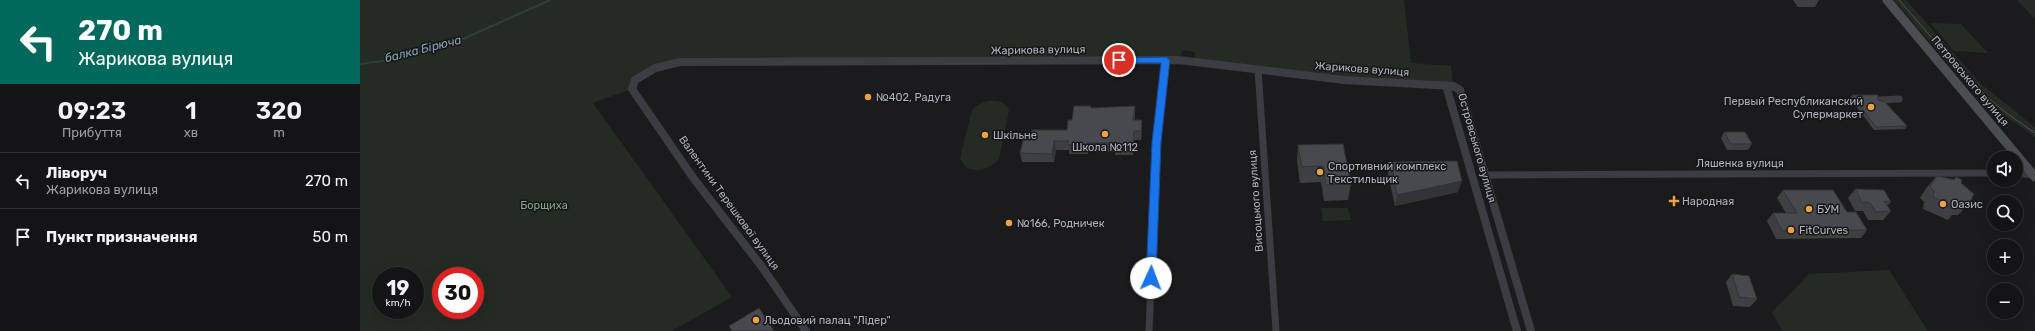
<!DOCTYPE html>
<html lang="uk">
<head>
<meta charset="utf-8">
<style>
  :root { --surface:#141416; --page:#212123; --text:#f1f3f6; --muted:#9d9ea1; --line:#333335 }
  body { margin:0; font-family:Rubik,sans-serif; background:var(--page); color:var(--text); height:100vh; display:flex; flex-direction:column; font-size:15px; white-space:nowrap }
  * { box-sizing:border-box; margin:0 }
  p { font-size:13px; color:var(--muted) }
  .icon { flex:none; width:22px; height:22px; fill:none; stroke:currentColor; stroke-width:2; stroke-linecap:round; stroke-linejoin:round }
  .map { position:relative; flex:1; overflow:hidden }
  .drawer { display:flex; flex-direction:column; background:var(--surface); width:360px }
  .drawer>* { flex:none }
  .guide { background:#00695c; color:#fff; overflow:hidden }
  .buttons { position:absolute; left:1627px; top:151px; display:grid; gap:8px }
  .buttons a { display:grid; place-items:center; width:36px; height:36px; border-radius:50%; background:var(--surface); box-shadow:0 4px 16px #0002,0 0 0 1px var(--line); font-size:20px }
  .speed { position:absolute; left:12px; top:267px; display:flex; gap:8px; font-size:20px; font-weight:700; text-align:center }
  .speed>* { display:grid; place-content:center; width:52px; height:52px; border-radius:50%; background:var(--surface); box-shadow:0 4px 16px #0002,0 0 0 1px var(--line); line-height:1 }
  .speed small { font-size:10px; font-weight:400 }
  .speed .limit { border:6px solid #d22; background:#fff; color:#111 }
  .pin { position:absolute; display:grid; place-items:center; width:34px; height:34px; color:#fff; margin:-17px; border:2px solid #fff; border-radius:50%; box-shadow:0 1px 4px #0007 }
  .me { position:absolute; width:44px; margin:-22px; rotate:2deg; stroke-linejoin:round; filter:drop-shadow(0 0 3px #0008) }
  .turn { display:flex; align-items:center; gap:14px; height:84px; padding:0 12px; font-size:18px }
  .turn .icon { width:52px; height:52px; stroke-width:2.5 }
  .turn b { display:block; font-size:28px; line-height:34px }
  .eta { display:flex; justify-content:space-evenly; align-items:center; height:68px; text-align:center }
  .eta b { font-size:24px; font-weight:600; line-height:28px }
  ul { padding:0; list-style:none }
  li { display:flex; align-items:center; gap:12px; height:56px; padding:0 12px; border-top:1px solid var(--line) }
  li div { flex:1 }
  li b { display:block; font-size:15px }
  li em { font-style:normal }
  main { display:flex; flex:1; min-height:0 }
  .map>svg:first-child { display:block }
  .green { fill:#232b23; fill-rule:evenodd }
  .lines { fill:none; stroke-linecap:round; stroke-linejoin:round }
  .stream { stroke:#313c41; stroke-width:2 }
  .minor { stroke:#3c3d42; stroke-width:7 }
  .tertiary { stroke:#3c3d42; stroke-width:8 }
  .secondary { stroke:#4a4d52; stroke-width:9 }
  .tram { stroke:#4f5257; stroke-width:1 }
  .wall { fill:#3e3f42 }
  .shaded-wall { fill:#323336 }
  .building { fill:#48494d; stroke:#323336 }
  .route { fill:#1a73e8; stroke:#114b97 }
  .poi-dot { fill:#eca243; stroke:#161618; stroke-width:1.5 }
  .labels { text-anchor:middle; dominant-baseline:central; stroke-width:3; stroke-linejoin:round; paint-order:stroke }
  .street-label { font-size:11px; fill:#aeb4bc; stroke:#161618 }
  .poi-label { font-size:11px; fill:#aeb4bc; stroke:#161618; text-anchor:start }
  .park-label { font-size:11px; fill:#87a686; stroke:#161618 }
  .water-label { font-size:12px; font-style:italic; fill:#87a4b5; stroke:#161618 }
</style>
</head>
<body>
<main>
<section class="drawer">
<div class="guide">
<div class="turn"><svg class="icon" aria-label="left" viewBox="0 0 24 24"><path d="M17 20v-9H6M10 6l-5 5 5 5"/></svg><div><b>270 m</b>Жарикова вулиця</div></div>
</div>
<div class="eta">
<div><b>09:23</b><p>Прибуття</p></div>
<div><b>1</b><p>хв</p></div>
<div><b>320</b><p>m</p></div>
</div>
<ul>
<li><svg class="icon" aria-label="left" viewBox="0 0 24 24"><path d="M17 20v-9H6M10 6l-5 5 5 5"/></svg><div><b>Ліворуч</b><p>Жарикова вулиця</p></div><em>270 m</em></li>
<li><svg class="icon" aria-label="arrive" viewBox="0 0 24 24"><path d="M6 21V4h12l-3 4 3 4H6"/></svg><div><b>Пункт призначення</b></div><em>50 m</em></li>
</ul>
</section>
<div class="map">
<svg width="1675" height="331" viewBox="0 0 1675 331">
  <rect width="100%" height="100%" fill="#1b1b1d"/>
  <path class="green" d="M0,0H1044L1051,63L1091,66L1093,86L835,64V52L823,50L819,60L320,62L275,80L272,89L233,103L372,297L312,331H0ZM21,276H55V310H21ZM81,276H115V310H81Z
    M1534,0H1546L1621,84L1675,127V137L1641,113L1606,84Z
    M1657,0H1675V19Z
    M1570,23L1601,24L1628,53L1594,51Z
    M627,101C636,100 646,101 649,111L639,159C629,171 607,177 600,158L612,110L616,106Z
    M961,208H988L991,220L963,221Z
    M1529,270L1568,331H1422L1412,312L1449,274Z"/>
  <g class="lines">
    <path class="stream" d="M0,64L29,60L94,43L190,0"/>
    <path class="minor" d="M898,70L916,331
      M1520,100L1539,99
      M1656,173L1673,175
      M1126,175L1634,173
      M789,331L797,142L805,60"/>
    <path class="tertiary" d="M1093,86L1087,89L1157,331
      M1093,86L1100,90L1171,331
      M446,331L402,267L334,179L272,89L275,80L295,68L320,62L819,60L984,80L1093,86"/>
    <path class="secondary" d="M1527,0L1675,177"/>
    <path class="tram" d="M1539,0L1613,85L1645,112L1675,133"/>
  </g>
  <path class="wall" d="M1433,0H1459L1455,7H1438Z
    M1492,95L1518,100L1547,126L1545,129L1514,130L1490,98Z
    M731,108L775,115V120L782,129L781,140H774L773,155H755V152H728V154H709V150H696L694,162H662L660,153L671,137L707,130L712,120Z
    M1364,132L1392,144L1388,150H1367L1361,138Z
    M938,145L991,184L988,200L964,201L961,182L940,183L937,161Z
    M1031,162L1098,192L1035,206L1028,174Z
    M1577,176L1594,179L1596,177L1601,183L1609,204L1598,215H1592L1588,220L1563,209L1564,202L1560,198L1567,187Z
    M1495,189L1531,202L1527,206L1531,211L1523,220H1508L1503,211H1495L1488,198Z
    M1423,190L1487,212L1507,230L1501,238L1416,239L1407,221L1413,213H1426L1417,198Z
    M1372,274L1397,299L1390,307L1373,306L1366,282Z"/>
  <path class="shaded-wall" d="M775,106V115L774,129L773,120Z
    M782,120V129L781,140V131Z
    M694,141L696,150L694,162L692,154Z
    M1102,181L1098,192L1035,206L1037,195Z"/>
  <path class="building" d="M1492,95H1518V100L1525,102L1547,126L1516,127Z
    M714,106H731V108L775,106L773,120H782L781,131H774L773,146H754L755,143H727V145H708L709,141H694L692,154L660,153L664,137H671L672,130H707L708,120H712Z
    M1364,132H1385L1392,144H1371Z
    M983,144L991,184L966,185L963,166L942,167L938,145Z
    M1097,161L1102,181L1037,195L1031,162Z
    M1577,176L1594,180L1596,177L1602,180L1601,183L1614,194L1609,204H1600L1598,208L1573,197L1574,191L1570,187Z
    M1495,189L1524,190L1531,202L1524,201L1531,211L1516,212L1510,203L1502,202Z
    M1423,190H1473L1487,212H1496L1507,230L1422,231L1413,213H1437Z
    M1372,274L1389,276L1397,299L1379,297Z
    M399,308L414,331H372L369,326Z"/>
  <path class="route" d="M806,57L810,60L801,142L796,278L791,283L786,278L792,142L801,63H759L755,60L759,58Z"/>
  <g class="poi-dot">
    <circle cx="508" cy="97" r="4"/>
    <circle cx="1511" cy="107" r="4"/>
    <circle cx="745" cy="134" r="4"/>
    <circle cx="625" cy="135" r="4"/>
    <circle cx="960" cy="172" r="4"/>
    <path d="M1312 195h4v4h4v4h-4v4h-4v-4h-4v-4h4z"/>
    <circle cx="1583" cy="204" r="4"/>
    <circle cx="1449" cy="209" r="4"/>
    <circle cx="649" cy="223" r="4"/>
    <circle cx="1431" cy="230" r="4"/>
    <circle cx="396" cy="320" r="4"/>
  </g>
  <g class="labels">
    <g class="street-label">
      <text transform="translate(678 50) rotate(-1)">Жарикова вулиця</text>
      <text transform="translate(1002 69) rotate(4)">Жарикова вулиця</text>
      <text transform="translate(1610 81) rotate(50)">Петровського вулиця</text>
      <text transform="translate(1117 148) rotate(74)">Островського вулиця</text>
      <text x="1380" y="163">Ляшенка вулиця</text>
      <text transform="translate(896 201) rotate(-94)">Висоцького вулиця</text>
      <text transform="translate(369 203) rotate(54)">Валентини Терешкової вулиця</text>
    </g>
    <g class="poi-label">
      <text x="516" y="97">№402, Радуга</text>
      <text x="1503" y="101" text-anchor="end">Первый Республиканский<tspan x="1503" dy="13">Супермаркет</tspan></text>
      <text x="633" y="135">Шкільне</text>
      <text x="745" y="147" text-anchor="middle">Школа №112</text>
      <text x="968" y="166">Спортивний комплекс<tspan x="968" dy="13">Текстильщик</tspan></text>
      <text x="1322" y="201">Народная</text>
      <text x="1591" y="204">Оазис</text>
      <text x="1457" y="209">БУМ</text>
      <text x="657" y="223">№166, Родничек</text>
      <text x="1439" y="230">FitCurves</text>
      <text x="404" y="320">Льодовий палац "Лідер"</text>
    </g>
    <g class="park-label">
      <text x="184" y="205">Борщиха</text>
    </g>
    <g class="water-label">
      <text transform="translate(63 49) rotate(-14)">балка Бірюча</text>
    </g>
  </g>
</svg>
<div class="buttons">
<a><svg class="icon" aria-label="sound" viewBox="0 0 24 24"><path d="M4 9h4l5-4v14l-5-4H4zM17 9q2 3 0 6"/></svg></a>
<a><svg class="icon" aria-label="search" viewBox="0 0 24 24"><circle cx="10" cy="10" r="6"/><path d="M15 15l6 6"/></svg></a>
<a>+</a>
<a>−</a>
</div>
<div class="speed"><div>19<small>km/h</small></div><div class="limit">30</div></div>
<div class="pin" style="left:759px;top:60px;background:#d93025"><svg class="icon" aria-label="arrive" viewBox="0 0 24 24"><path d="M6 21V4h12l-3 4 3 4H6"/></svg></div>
<svg class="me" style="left:791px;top:278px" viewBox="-20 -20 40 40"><circle r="19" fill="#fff"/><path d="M0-13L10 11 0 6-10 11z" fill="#1a73e8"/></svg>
</div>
</main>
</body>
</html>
